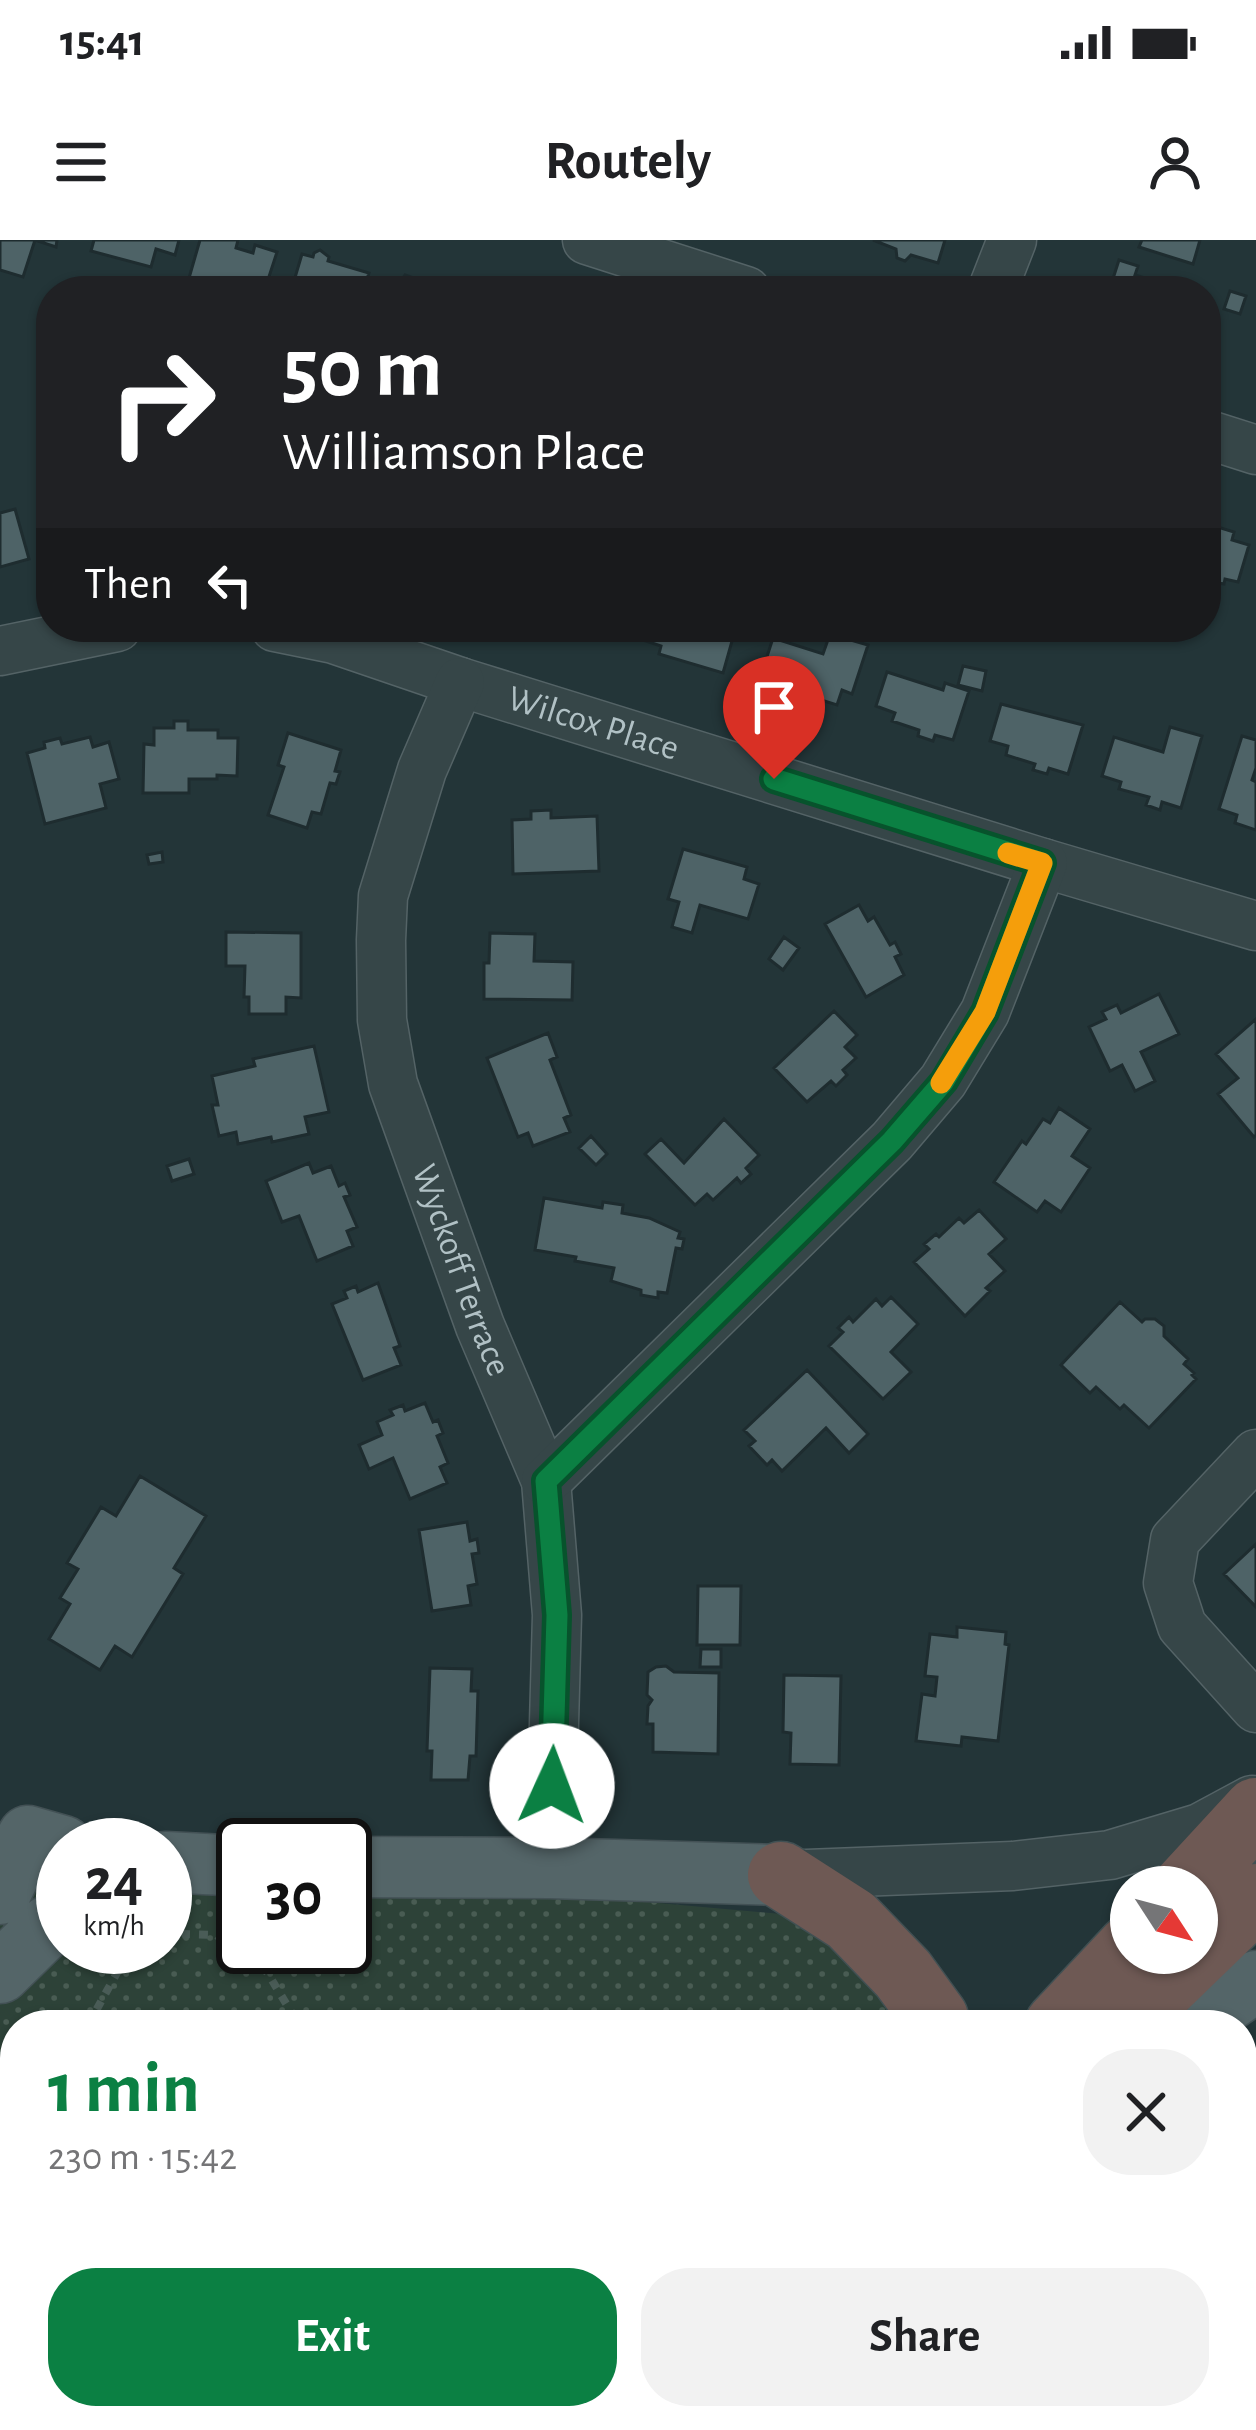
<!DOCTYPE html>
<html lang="en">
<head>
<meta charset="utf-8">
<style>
  :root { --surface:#fff; --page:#f2f2f2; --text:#202124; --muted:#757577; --accent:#0b8043 }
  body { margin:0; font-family:"Alegreya Sans",sans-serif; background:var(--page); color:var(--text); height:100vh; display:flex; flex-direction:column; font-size:45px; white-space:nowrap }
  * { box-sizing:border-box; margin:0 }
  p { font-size:39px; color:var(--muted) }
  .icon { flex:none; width:66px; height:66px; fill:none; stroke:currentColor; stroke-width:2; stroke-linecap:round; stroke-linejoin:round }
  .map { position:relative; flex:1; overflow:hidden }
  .drawer { position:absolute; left:0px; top:1770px; width:1257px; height:420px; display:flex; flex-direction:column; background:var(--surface); border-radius:48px 48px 0 0; box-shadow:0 3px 9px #0004 }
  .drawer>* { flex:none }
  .guide { position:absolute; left:36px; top:36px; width:1185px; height:366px; border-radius:48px; box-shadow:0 3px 9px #0004; background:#202124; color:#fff; overflow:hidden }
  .needle { width:78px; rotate:126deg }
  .tools { position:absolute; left:1110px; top:1626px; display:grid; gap:24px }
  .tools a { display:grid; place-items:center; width:108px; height:108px; border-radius:50%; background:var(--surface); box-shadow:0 3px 9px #0004; font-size:60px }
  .speed { position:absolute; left:36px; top:1578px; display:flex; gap:24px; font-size:60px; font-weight:700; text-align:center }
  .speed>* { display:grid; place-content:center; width:156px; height:156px; border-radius:50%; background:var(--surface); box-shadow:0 3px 9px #0004; line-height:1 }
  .speed small { font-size:30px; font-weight:400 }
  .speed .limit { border:6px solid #111; border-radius:18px; background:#fff; color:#111 }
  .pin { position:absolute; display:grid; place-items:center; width:102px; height:102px; color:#fff; margin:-123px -51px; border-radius:50% 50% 50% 0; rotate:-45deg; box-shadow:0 0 12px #0007 }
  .pin .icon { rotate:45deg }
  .me { position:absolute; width:132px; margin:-66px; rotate:2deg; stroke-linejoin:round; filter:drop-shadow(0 0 9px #0008) }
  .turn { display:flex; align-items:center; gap:42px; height:252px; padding:0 48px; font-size:54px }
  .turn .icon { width:156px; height:156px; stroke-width:2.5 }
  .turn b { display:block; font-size:84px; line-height:102px }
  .then { display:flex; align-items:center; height:114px; padding:0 48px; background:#0003; gap:24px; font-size:45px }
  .round { display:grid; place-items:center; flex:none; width:126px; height:126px; border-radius:48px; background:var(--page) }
  .overview { display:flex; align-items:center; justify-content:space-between; height:204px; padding:0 48px }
  h1 { font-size:72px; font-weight:700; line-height:90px; color:var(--accent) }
  .primary-button { display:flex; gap:24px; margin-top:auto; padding:24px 48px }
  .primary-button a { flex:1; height:138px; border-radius:48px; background:var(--accent); color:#fff; font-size:48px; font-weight:700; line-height:138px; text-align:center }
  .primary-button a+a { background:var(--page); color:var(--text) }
  .status { display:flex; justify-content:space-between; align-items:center; height:84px; padding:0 60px; background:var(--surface); direction:ltr }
  .status svg { height:33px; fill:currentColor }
  header { display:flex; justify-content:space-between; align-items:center; height:156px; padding:0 48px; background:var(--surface); font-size:54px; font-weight:700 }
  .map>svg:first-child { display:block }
  .forest { fill:url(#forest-firs) }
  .park { fill:url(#park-dots) }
  .water { fill:url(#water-waves) }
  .building { fill:#4e6367; stroke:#1e2c2f; stroke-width:3 }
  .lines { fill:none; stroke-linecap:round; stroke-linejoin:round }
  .minor-tunnel { stroke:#384a4d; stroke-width:48; stroke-dasharray:48 24; stroke-linecap:butt }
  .minor-casing { stroke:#546366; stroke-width:51 }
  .major-casing { stroke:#435155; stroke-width:63 }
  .highway-casing { stroke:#415053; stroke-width:69 }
  .path { stroke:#4a5c57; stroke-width:8; stroke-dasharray:9 9; stroke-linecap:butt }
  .minor { stroke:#364648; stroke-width:48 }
  .major { stroke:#546568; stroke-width:60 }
  .highway { stroke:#6e5954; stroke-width:66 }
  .route-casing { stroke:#07532c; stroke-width:30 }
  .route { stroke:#0b8043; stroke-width:21 }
  .slow { stroke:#f59e0b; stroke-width:21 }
  .labels { text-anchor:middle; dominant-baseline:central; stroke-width:10; stroke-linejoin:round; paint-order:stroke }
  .street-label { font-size:36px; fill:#b1c1c5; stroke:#1c2a2d }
</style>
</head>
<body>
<div class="status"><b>15:41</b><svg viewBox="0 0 49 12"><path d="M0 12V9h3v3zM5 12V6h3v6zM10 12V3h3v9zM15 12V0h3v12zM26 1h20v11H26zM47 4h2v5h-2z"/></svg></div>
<header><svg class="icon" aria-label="menu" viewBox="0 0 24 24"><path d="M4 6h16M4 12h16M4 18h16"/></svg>Routely<svg class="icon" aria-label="person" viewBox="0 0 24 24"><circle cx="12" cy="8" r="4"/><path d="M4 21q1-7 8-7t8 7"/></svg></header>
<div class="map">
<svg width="1256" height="2190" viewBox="0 0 1256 2190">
  <defs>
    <pattern id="forest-firs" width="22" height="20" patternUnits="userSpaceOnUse" patternTransform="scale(3)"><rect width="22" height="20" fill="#2d4238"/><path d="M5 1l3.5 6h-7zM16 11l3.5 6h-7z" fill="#495c53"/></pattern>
    <pattern id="park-dots" width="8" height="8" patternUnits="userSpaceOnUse" patternTransform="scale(3)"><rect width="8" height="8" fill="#2d4238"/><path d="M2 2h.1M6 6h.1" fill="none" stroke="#495c53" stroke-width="1.8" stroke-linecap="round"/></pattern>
    <pattern id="water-waves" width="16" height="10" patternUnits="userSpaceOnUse" patternTransform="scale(3)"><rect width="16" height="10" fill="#36565c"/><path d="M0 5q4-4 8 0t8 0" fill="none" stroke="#516c72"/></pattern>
  </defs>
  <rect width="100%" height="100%" fill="#233538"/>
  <path class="forest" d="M1003,2175H1135L1159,2190H995Z"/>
  <path class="park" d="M0,1581L28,1596L63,1606V1707H165V1622L243,1626V1707H345V1635L793,1675L864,1707L919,1785H15V2175H644L628,2190H0Z"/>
  <path class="water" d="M15,1939V2045L0,2047V1950Z"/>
  <path class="building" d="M0,0H57L56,7L35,0L23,37L0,30Z
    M94,0H179L175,15L156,9L151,27L91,11Z
    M200,0H238L236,8L253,13L255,5L277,12L265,49L254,46L253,51H207L187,45Z
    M873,0H945L938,23L911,15L905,21L897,18L896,9Z
    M1142,0H1200L1193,24L1139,7Z
    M320,10L329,17L328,21L369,33L363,51H291L302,14L313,17L314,13Z
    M1119,20L1138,26L1135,35L1187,51H1109Z
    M405,35L414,38V45L437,51H385L388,38L400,42Z
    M1230,51L1246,56L1240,74L1224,69Z
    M15,269L29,319L0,327V273Z
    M1206,275L1213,277L1211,285L1234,292L1232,300L1249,305L1238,342L1225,339L1224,344L1218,343L1214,354L1206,352Z
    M650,387H736L723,433L659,414L661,406L646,401Z
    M830,394L868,405L852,454L842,450L837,465L821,460L819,467L803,462L805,455L776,446L779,437L762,432L773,398L823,414Z
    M963,426L986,431L982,451L958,445Z
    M887,432L943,450L945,443L969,451L953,500L935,495L933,501L918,496L919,490L892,481L895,473L876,466Z
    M1001,464L1083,485L1068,534L1049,528L1047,534L1033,530L1035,524L1006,515L1008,506L990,501Z
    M174,481H188V490H218V498H238L237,536L217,535V539H189V553H143L144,504L154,505V488H174Z
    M1170,487L1202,496L1181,568L1162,562L1160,570L1146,565L1149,557L1119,549L1121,542L1102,536L1114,497L1163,512Z
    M288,493L341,510L335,531L340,532L336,544L330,543L321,574L312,572L307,588L268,575L284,527L278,525Z
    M1242,496L1256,500V528L1252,540L1256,542V590L1235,583L1237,575L1219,569Z
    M90,497L93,507L109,502L119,539L100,544L106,568L45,584L27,513L45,508L44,502L60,498L62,504Z
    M551,570V578L597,576L599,631L513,634L512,580L531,579V571Z
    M683,609L747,627L744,639L759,644L748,679L700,665L692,693L672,687L679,662L668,659Z
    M162,612L163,622L149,624L147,615Z
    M859,665L868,681L874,677L890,705L895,702L901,714L895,717L904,735L866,757L825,684Z
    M226,692L301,693V758L286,757V774H249V757H244L245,726H226Z
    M490,693L535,694L534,721L573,722L572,760L484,759V723H489Z
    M784,697L799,708L783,730L769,719Z
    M1159,754L1179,794L1141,812L1155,841L1135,851L1122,825L1110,831L1089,787L1106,779L1102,772L1117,765L1121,773Z
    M834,771L857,795L845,807L856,818L843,830L847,835L836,846L831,841L807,862L774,828Z
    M1256,779V895L1254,897L1218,854L1238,838L1216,814Z
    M548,793L557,817L550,820L571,875L564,878L570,892L533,906L528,893L518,897L487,818Z
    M314,806L329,872L305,877L309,894L272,902L271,897L238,904L236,892L219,896L212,865H218L212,836L255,826L253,819Z
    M1059,868L1090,889L1072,916L1090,928L1061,972L1045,961L1037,972L994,942L1022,901L1026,904L1043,879L1050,883Z
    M724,879L759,915L746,928L751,934L741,943L737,938L713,960L707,954L695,965L645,914L661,899L684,923Z
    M591,896L607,914L596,925L579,908Z
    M189,919L194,934L172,941L167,926Z
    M309,923L313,933L331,926L339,946L345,943L350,955L344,957L357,987L347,991L353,1006L317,1021L299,976L282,982L266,941Z
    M544,958L602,968L603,962L623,965L622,973L649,978L680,992L678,998L684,999L682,1009L676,1008L667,1053L658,1052V1058L641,1055V1050L611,1041L614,1028L575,1021L576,1017L535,1010Z
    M979,970L1006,999L989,1014L1005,1031L986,1048L990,1051L965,1076L914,1022L929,1009L924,1004L936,994L939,997L959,978L964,983Z
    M378,1043L400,1106L394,1108L401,1125L363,1140L332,1064L347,1058L344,1051L356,1046L358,1052Z
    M891,1057L918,1084L891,1112L911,1132L883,1159L829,1106L843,1092L838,1088L849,1077L853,1082L876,1059L882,1066Z
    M1120,1062L1142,1082L1145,1079H1155L1164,1086V1096L1188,1119L1184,1124L1194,1133L1192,1135L1196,1139L1149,1188L1124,1165L1120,1169L1096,1147L1090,1153L1061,1125Z
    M807,1130L868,1194L849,1213L826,1188L782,1231L772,1220L767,1225L749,1206L755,1201L744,1190Z
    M425,1163L433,1182L438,1180L443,1193L437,1196L448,1223L440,1227L447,1243L410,1259L393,1218L369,1229L359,1205L382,1195L377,1182L393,1175L390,1170L403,1165L405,1171Z
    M140,1236L206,1276L174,1328L183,1334L132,1417L115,1406L100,1430L49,1399L70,1364L60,1358L78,1329L67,1323L101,1267L116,1276Z
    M467,1282L470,1301L477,1299L479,1313L472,1314L477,1344L468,1346L471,1365L432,1371L419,1290Z
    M1256,1304V1367L1224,1334Z
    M698,1346H741L740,1405H697Z
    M957,1387L1006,1392L1005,1404L1009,1405L998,1501L962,1497L961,1506L916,1501L922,1454L935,1456L937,1437L925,1436L930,1394L957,1397Z
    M701,1409H721V1427H700Z
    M666,1426L674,1432L719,1433L718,1514L653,1512V1484H647L648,1466L652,1460L647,1455L648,1432L656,1427Z
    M430,1428L472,1429L471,1451H478L476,1516H470L468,1540H431L432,1511H427Z
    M784,1435L841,1436L839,1525L790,1524L791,1493L783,1492Z
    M0,2121L15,2128L5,2154L0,2152Z"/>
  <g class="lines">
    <path class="minor-tunnel" d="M480,2175L510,2189"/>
    <g class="minor-casing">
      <g id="minor">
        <path d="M587,0L746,51"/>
        <path d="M992,51L1012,0"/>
        <path d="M1206,194L1256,210"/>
        <path id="s1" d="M275,387L334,399L460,442L1043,623L1256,686"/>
        <path d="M0,411L117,387"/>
        <path id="s2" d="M460,442L422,530L383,656L381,700L382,780L393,844L480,1086L546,1241L557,1375L550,1628"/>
        <path d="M1256,1214L1175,1300L1168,1343L1182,1386L1256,1468"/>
        <path d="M546,1241L892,901L943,841L985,772L1043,623"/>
        <path d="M781,1635L1013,1626L1110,1615L1200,1588L1252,1560"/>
        <path d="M1242,1934L1256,1941"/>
        <path d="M1242,2037L1256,2027"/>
        <path d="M1242,2134L1256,2124"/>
        <path d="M638,2175L669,2190"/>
        <path d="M1222,2175L1245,2190"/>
        <path d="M373,2190L379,2175"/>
        <path d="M532,2190L539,2175"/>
      </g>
    </g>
    <g class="major-casing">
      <path id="major" d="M165,1622L243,1626
        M345,1627L550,1628L781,1635
        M0,1654L28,1596L63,1606
        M0,1733L48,1686L63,1679
        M1193,1785L1256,1741"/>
    </g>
    <g class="highway-casing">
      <path id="highway" d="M781,1635L851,1680L903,1734L935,1778L936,1785
        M1186,1647L1256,1571
        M1058,1785L1131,1707
        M1124,1785L1256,1657
        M1242,1852L1256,1842
        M698,2190L715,2175
        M837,2190L853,2175"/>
    </g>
    <path class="path" d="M165,1703L184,1694L216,1695L267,1732L293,1775L294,1785
      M88,1785L123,1722L156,1707
      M0,1931L15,1918
      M0,2089L15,2090
      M51,2190L58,2175"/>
    <use href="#minor" class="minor"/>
    <use href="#major" class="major"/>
    <use href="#highway" class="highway"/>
  </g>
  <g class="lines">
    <g class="route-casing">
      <path id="route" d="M552,1546L557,1375L546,1241L892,901L944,841L985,772L1042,623L774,539"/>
    </g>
    <use href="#route" class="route"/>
    <path class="slow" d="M941,843L985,772L1042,623L1008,613"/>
  </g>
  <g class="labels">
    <g class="street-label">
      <text stroke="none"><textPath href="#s1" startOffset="333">Wilcox Place</textPath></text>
      <text stroke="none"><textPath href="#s2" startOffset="615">Wyckoff Terrace</textPath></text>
    </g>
  </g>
</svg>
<div class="tools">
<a><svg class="needle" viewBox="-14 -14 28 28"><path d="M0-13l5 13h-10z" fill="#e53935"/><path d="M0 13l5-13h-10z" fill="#757577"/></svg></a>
</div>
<div class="speed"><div>24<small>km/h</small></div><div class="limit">30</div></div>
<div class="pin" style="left:774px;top:539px;background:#d93025"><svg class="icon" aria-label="arrive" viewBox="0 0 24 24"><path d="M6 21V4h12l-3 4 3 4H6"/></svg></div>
<svg class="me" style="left:552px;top:1546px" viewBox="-20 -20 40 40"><circle r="19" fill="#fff"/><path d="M0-13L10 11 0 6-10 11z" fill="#0b8043"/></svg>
<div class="guide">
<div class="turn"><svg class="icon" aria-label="right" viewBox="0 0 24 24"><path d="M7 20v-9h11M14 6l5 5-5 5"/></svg><div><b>50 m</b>Williamson Place</div></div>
<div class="then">Then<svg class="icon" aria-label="left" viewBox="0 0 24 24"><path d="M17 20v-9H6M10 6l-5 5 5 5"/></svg></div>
</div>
<section class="drawer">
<div class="overview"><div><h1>1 min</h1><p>230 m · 15:42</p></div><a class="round"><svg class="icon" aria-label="close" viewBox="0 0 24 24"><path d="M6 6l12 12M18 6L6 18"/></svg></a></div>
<div class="primary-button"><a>Exit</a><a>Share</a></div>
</section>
</div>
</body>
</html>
